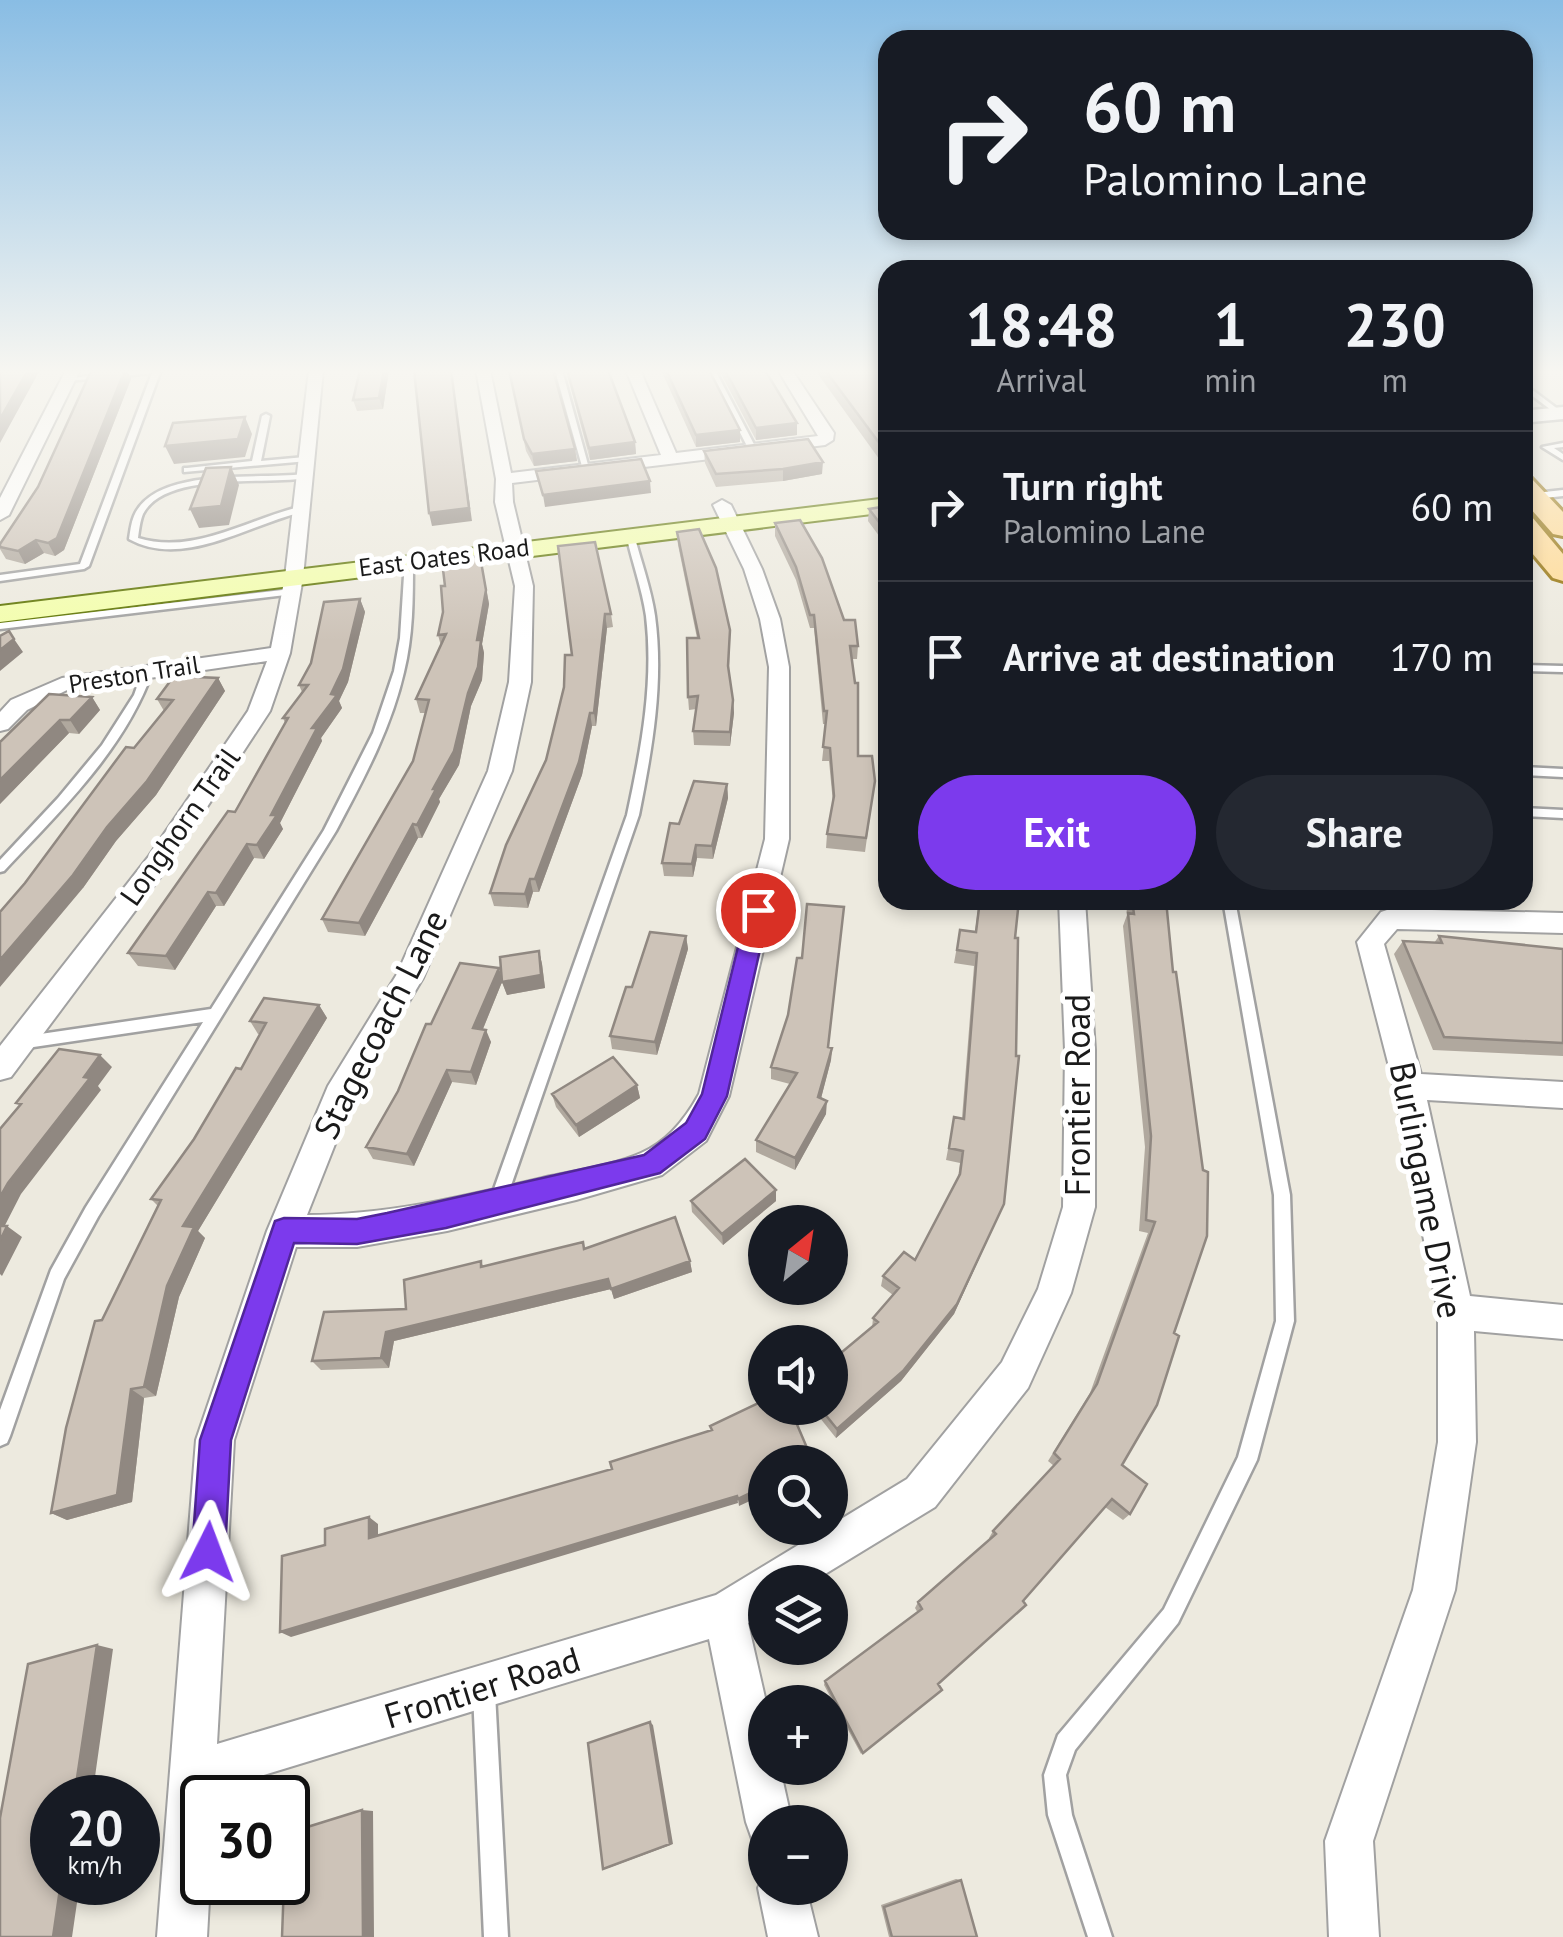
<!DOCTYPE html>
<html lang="en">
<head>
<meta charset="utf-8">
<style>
  :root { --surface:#171b24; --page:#242831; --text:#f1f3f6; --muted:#9ea1a6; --line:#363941; --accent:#7c3aed }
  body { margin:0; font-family:"PT Sans",sans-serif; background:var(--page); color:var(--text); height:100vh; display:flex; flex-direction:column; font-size:38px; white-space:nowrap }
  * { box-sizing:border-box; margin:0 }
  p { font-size:32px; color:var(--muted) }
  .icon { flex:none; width:55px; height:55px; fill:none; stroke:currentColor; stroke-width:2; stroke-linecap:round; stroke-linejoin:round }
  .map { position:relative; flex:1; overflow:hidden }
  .sheet { position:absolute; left:878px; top:260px; width:655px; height:650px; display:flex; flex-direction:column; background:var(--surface); border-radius:30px; box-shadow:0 5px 15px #0003 }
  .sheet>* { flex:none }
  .top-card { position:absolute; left:878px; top:30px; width:655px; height:210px; border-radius:30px; box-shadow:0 5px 15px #0003; background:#171b24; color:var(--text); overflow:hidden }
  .needle { width:65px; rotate:30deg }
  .fabs { position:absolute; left:748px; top:1205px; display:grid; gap:20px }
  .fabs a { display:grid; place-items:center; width:100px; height:100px; border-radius:50%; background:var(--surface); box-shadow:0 5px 15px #0003; font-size:50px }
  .speed { position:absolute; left:30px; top:1775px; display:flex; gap:20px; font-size:50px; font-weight:700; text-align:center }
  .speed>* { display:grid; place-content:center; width:130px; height:130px; border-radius:50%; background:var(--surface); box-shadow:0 5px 15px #0003; line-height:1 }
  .speed small { font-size:25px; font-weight:400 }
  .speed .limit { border:5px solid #111; border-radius:15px; background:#fff; color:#111 }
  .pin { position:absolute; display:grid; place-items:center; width:85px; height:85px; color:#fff; margin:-42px; border:5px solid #fff; border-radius:50%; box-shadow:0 2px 10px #0007 }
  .me { position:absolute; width:110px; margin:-55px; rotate:3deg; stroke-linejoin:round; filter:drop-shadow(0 0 8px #0008) }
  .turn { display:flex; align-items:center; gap:35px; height:210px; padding:0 40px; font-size:45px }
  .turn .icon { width:130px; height:130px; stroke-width:2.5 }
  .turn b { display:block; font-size:70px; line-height:85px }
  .eta { display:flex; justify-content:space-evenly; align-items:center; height:170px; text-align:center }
  .eta b { font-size:60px; font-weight:700; line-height:70px }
  .button { display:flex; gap:20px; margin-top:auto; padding:20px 40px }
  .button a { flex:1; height:115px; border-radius:60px; background:var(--accent); color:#fff; font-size:40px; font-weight:700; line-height:115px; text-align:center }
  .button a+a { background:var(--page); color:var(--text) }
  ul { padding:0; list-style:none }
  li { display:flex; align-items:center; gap:30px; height:150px; padding:0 40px; border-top:2px solid var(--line) }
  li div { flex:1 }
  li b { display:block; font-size:38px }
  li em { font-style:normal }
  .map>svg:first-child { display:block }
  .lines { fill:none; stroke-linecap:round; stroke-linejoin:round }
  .service-casing { stroke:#a1a1a1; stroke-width:5 }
  .minor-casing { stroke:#a1a1a1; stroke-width:4 }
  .tertiary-casing { stroke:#a1a1a1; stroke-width:5 }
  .secondary-casing { stroke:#5d7300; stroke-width:4 }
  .primary-casing { stroke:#916d00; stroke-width:6 }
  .service { fill:#fff; fill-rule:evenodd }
  .minor { fill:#fff; fill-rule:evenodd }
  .tertiary { fill:#fff; fill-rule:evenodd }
  .secondary { fill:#f3feac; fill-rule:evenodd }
  .primary { fill:#ffd992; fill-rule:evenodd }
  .wall { fill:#b0a89e }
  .shaded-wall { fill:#908881 }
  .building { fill:#cdc3b8; stroke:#908881; stroke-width:2.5 }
  .route { fill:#7c3aed; stroke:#51269a; stroke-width:2.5 }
  .labels { text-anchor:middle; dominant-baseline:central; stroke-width:10; stroke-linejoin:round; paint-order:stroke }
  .far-street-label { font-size:25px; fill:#1a1a1a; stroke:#fff }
  .street-label { font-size:30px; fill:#1a1a1a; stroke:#fff }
  .near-street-label { font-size:35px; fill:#1a1a1a; stroke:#fff }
</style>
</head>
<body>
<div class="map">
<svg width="1563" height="1937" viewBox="0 0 1563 1937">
  <rect width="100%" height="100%" fill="#edeadf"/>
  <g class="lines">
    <g class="service-casing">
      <path id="service" d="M136,370H161L89,566L84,569L0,581V575L80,564L152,373L68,381L64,379Z
        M555,370H562L590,472L583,470Z
        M708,370H715L757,450L756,452L749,450Z
        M1522,382L1563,413V419L1522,388Z
        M266,414L270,416L261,461L305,457L309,459L308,461L184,472V468H187L252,461L262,416Z
        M1563,443V447L1554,448L1563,454V460L1542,447Z
        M304,474H307V478C266,485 165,471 143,514C140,521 139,531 138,538C193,555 246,520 299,507L302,508V512C248,525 183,569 129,539C130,532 131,523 134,516C155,466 260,480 304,474Z
        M1563,490V496L1535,499L1531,496L1535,493Z
        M630,531L634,534C641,562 651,588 655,616C664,683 652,750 639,815L505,1203L503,1208L497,1210L491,1208L489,1203L627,815C641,750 654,683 646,616C642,588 632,562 626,534Z
        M405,560L413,562C413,599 413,636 404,672C391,729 363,780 336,831L98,1217L64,1279L10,1436L7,1443L0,1446V1410L51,1270L86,1207L203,1022L20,1049L15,1047L13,1043L15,1039L20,1037L211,1009L324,830L373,733L394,671L400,638Z
        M291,589L294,590V594L0,629V623Z
        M1522,665L1563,666V672L1522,671Z
        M148,667L153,670C125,750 61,810 4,871L0,872V860L58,798L102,745L134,695L143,670Z
        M1522,767L1563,769V777L1522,775Z
        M1522,808L1563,810V818L1522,816Z
        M1223,900H1235L1290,1195L1294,1321L1257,1460L1178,1623L1075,1750L1066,1775L1072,1815L1112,1937H1088L1048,1815L1044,1775L1058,1735L1164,1609L1238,1457L1276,1321L1274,1195Z
        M484,1682L492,1685L495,1693L508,1937H484L473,1693L476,1685Z"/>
    </g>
    <g class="minor-casing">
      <path id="minor" d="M66,370H80L9,515L0,520V498Z
        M309,370H323L303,577L290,653L270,711L167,868L11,1077L0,1080V1046L149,856L248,711L267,661L67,690L27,710L8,729L0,731V712L11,700L62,678L271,648L285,577Z
        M476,370H490L511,473L661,455L626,370H640L676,453L818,436L778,370H792L834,433L833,440L825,445L512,483L513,502L533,586L531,682L512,771L423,978L356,1091L307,1215C390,1215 470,1195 551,1176C579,1170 614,1165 641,1153C667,1142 686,1118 699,1094L765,839L769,667L760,619L744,569L713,505L722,500L731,505L762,569L780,619L789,667V839L729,1096L706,1141L662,1175L576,1200L447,1231L357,1247H296L234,1440L217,1744L716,1595L907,1479L1002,1362L1038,1289L1063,1207L1065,1050L1059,900H1085L1095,1050V1207L1071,1293L1028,1388L935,1507L812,1582H765V1612L748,1623L766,1702L765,1768H780L792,1822H765V1844L752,1839L746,1822L709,1639L215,1790L214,1798H202V1882H210L207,1937H157L196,1440L267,1231L328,1086L397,974L488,771L509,682L515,586L495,502L496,479Z
        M1390,909L1563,913V933L1397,929L1384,944L1421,1074L1563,1082V1108L1427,1100L1470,1296L1563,1305V1339L1474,1331L1476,1442L1455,1590L1373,1841L1379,1937H1329L1325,1841L1413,1590L1438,1442V1312L1394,1086L1357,942L1381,912Z
        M765,1871V1888H806L818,1937H768L758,1888Z"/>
    </g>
    <g class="tertiary-casing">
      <path id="tertiary" d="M1563,407V419L1522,423V411Z"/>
    </g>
    <g class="secondary-casing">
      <path id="secondary" d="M888,498V512L0,622V606Z"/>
    </g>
    <g class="primary-casing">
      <path id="primary" d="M1522,475L1531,478L1563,512V536L1553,534L1522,499Z
        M1522,515L1532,517L1563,554V581L1553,578L1522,541Z"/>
    </g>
    <use href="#service" class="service"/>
    <use href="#minor" class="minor"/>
    <use href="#tertiary" class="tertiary"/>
    <use href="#secondary" class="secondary"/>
    <use href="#primary" class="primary"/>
  </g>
  <path class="wall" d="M125,370H127L131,379L64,550L55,556L44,553L25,564L6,559L0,549V544Z
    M360,370H389L383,409L357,411L353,400Z
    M509,370L575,449L577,461L534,466L526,451Z
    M566,370H608L635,442L636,454L590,460Z
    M661,370H709L740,430V442L696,447Z
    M719,370H765L797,423V435L756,440Z
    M815,370H888V464L882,463Z
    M704,451L822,474L783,481L716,487L705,463Z
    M888,506V548L868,521L869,509Z
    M775,523L844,620L858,646L857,659H852L858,756L875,781L865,852L826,848L827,834L833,803L829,761H822L826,724H823L814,628H810L796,580L775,536Z
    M677,532L730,630L729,673L734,713L730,746L694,745L693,731L696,709L689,710L688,697L697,638L678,545Z
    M558,546L611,614L613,627L607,628L596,726H592L582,775L539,892H533L528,908L494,906L490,893L546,760L572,655Z
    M483,569L489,604L482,644L484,653L482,680L471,706L459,765L439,799L440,802L422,838H418L365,936L328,932L322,919L413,761L426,713H420L416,699L441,646L438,635L443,612L445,586Z
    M360,599L365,612L348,682L339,701L342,708L321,738L322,741L280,823L283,829L264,859L254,858L224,906H216L175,970L138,966L128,953L235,812L285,723L283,718L302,692L299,685Z
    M218,678L225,691L156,795L116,841L83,888L25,883L164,711L157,699Z
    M92,697L100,710L79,734L69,733L0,804V742Z
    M727,784L728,798L713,859L697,858L693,877L664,876L662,863L679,824Z
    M979,900H1019L1015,938L1004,1204L954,1314L901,1381L836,1438L812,1408H830L872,1328L873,1318L893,1295L881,1286L883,1276L915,1260L958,1178L960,1163L946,1160L954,1117L962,1118L974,966L954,963L960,930L975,932Z
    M1126,900H1166L1173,972L1203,1170L1122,1465L1130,1514L1123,1520L1105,1507L1023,1601L861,1754L824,1685L825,1681L918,1613L915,1608L918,1602L990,1540L989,1538L993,1531L1054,1466L1048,1461L1090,1393L1148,1233L1139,1231L1145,1147L1123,926L1127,915Z
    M686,936L688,949L657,1055L612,1049L610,1036Z
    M1439,936L1563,949V1056L1433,1050L1394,954L1403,941L1434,943Z
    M539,951L542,964L545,988L507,995L502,982L483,1029L491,1042L476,1085L452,1082L414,1166L373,1159L366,1147L398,1091L502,978Z
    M319,1005L327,1018L198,1231L205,1238L179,1297L156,1396L144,1398L132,1502L67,1520L51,1513L102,1320L158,1206L151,1199L194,1139L241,1069L260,1034H258L250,1021Z
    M829,1047L832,1048L831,1060L821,1098L826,1114L795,1170L756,1152V1140L790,1084L771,1079V1067Z
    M637,1085L640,1098L579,1137L556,1107L552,1094Z
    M776,1190V1201L723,1245L692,1212L691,1201Z
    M583,1242L585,1248L690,1261L692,1272L614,1299L611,1289L394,1341L389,1368L321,1370L312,1361L406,1309L481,1261L483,1266Z
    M956,1879L961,1880L977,1937H889L881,1905Z"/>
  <path class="shaded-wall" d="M28,370H40L0,443V419Z
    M125,370H127L131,379L64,550L55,556L48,543Z
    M384,370H389L383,409L379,398Z
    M451,370L472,521L432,526L429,513Z
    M245,417L252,434L245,457L174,464L165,446Z
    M797,423V435L756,440V428Z
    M740,430V442L696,447V435Z
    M635,442L636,454L590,460L589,448Z
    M575,449L577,461L534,466L532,454Z
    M823,462L822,474L783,481V469Z
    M231,467L239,485L229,525L199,528L190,509Z
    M650,481L651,493L545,507L543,495Z
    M36,540L44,553L25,564L18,551Z
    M480,556L489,604L482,644L484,653L482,680L471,706L459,765L439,799L440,802L422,838L417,825L477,640Z
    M360,599L365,612L348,682L339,701L342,708L321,738L322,741L280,823L283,829L264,859L257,845L312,728L331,694Z
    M605,614L607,628L596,726L594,713Z
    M14,639L23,652L0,671V650Z
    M218,678L225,691L156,795L116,841L83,888L0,987V960L107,827Z
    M92,697L100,710L79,734L70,720Z
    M733,700L734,713L730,746V732Z
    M590,713L592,726L582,775L539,892L535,879Z
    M60,720L69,733L0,804V780Z
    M727,784L728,798L713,859L712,846Z
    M413,824L418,838L365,936L359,923Z
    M247,844L254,858L224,906L216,893Z
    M696,845L697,858L693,877L692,864Z
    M530,879L533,892L528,908L525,894Z
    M208,892L216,906L175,970L166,956Z
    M686,936L688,949L657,1055L655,1042Z
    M539,951L542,964L545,988L507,995L502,982L478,1041L473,1028L499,968L503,982Z
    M319,1005L327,1018L198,1231L205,1238L179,1297L156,1396L144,1387L167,1286L183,1226Z
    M486,1030L491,1042L476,1085L471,1072Z
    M832,1048L831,1060L818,1110V1097Z
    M100,1055L112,1067L98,1086L101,1090L21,1194L0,1235V1197L8,1183Z
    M447,1070L452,1082L414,1166L407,1154Z
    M637,1085L640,1098L579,1137L576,1125Z
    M827,1101L826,1114L795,1170V1158Z
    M776,1190V1201L723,1245L722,1234Z
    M1004,1204L954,1314L901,1381L836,1438L837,1429Z
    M7,1226L22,1237L2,1276L0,1274V1241Z
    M690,1261L692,1272L614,1299L611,1289L394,1341L389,1368L381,1358L386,1332L608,1279Z
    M131,1389L144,1398L132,1502L67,1520L51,1513Z
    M765,1486V1494L739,1506L738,1499Z
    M737,1496L738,1503L291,1637L280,1632Z
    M369,1517L378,1524V1545L369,1538Z
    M97,1645L113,1649L92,1798H74Z
    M650,1722L653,1725L673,1844L608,1868Z
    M362,1810L373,1811L374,1937H363Z
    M61,1882H80L72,1937H53Z"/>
  <path class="building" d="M0,370H28L0,419Z
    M125,370L57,538L48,543L36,540L18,551L0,547V544L38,487L91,371Z
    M360,370H384L379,398L353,400Z
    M414,370H451L469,508L429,513Z
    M509,370H553L575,449L532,454L524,439Z
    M567,370H608L635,442L589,448Z
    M666,370H709L740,430L696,435Z
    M725,370H765L797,423L756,428Z
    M825,370H888V449L883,448Z
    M245,417L238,439L165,446L173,423Z
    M808,439L823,462L783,469L716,474L704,451Z
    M641,459L650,481L543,495L536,471Z
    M231,467L221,506L190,509L206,468Z
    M888,506V534L869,509Z
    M800,520L822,558L844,620H855L858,646H850L855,683H858V756H872L875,781L866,838L827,834L834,796L830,748L823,747L827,711H824L814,615H810L796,567L775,523Z
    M699,529L716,568L730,630L728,666L733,700L730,732L693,731L698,696L688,697L687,638H699L677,532Z
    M595,542L611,614H605L594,713H590L579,762L535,879H530L525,894L490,893L506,845L546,760L564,687L565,655H572L558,546Z
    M480,556L486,590L477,640H481L478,667L468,693L454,751L433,789H436L417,825L413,824L359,923L322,919L413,761L429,700L416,699L446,634L438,635L443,612L441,586H445L442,561Z
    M360,599L343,669L331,694L337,695L312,728H317L271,815H277L257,845L247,844L216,893L208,892L166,956L128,953L228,811L235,812L288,718H283L308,685H299L311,663L324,602Z
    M9,631L14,639L0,650V636Z
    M174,676L218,678L147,781L107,827L73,875L0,960V912L25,883L126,747L134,748L173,700L157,699Z
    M49,694L92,697L70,720H60L0,780V742Z
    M694,781L727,784L712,846L696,845L692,864L662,863L670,823L679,824Z
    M980,900H1019L1015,938H1018L1016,1056H1019L1004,1204L957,1304L903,1371L837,1429L820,1408H830V1362L878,1322L873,1318L899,1288L883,1276L904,1252L915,1260L960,1174L963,1151L949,1148L954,1117L964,1119L977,953L957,950L960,930L976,932Z
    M1132,900H1166L1173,972H1176L1203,1170L1208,1172L1207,1236L1174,1333L1179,1336L1157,1405L1122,1465L1147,1484L1130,1514L1112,1499L1023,1601L1026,1605L938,1684L942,1690L863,1753L825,1681L922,1609L918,1602L996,1534L993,1531L1060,1459L1054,1453L1097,1384L1155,1222L1146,1220L1151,1136L1128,913L1134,914Z
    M807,904L844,907L828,1047L832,1048L818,1097L827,1101L795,1158L756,1140L797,1073L771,1067L788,1015L797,958H802Z
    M650,932L686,936L655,1042L610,1036L626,987H632Z
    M1439,936L1563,949V1043L1444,1037L1403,941L1442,943Z
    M539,951L541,975L502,982L500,957Z
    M460,963L499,968L473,1028L486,1030L471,1072L447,1070L407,1154L366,1147L398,1091L426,1024H431Z
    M264,998L319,1005L183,1226L194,1227L167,1286L144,1387L131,1389L117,1495L51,1513L66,1428L95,1321L102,1320L161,1200L151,1199L194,1139L236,1068L241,1069L266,1023L250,1021Z
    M59,1049L100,1055L84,1077L90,1078L8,1183L0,1197V1129L21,1104L16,1103Z
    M613,1057L637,1085L576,1125L552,1094Z
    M745,1159L776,1190L722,1234L691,1201Z
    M675,1217L690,1261L611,1289L608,1279L386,1332L381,1358L312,1361L324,1312L406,1309L404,1280L481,1261V1267L583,1242L584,1249Z
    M0,1226H7L0,1241Z
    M765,1400V1408H790L813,1462H765V1486L738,1499L737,1496L280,1632L282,1556L325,1545V1529L369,1517V1538L612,1469L610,1462L712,1430L710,1426Z
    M97,1645L74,1798H52V1882H61L53,1937H0V1818L28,1664Z
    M650,1722L670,1844L603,1869L588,1743Z
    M362,1810L363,1937H282L284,1882H288V1833Z
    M961,1880L977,1937H892L884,1907Z"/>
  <linearGradient id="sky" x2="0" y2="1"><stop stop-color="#89bde4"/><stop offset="0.58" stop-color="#f7f6f1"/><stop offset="1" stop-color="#f7f6f1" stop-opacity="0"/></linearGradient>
  <rect width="1563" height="641" fill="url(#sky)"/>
  <path class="route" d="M758,902L769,910L727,1096L705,1139L660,1173L446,1228L357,1244L294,1243L231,1440L225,1552L220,1563L208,1568L197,1563L192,1552L200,1440L275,1221L284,1218L357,1219L387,1213L644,1155L686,1123L702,1094L747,910Z"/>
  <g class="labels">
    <g class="far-street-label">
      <text transform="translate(444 557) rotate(-7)">East Oates Road</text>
      <text transform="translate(134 674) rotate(-9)">Preston Trail</text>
    </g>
    <g class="street-label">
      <text transform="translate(179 826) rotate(-55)">Longhorn Trail</text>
    </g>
    <g class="near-street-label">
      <text transform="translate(380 1024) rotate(-63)">Stagecoach Lane</text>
      <text transform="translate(1077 1095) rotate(-90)">Frontier Road</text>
      <text transform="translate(1427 1190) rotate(79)">Burlingame Drive</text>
      <text transform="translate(482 1687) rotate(-17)">Frontier Road</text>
    </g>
  </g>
</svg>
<div class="fabs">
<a><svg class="needle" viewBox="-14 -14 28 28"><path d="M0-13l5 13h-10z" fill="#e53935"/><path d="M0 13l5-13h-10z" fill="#9ea1a6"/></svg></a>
<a><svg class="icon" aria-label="sound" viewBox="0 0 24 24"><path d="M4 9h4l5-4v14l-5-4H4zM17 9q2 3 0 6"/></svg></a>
<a><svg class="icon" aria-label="search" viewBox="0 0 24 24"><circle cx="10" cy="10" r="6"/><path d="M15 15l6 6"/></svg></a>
<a><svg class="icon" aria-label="layers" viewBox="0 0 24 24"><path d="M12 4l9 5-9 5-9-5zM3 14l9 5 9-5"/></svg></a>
<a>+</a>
<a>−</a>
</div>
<div class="speed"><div>20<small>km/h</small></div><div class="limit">30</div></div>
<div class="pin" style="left:758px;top:910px;background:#d93025"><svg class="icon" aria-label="arrive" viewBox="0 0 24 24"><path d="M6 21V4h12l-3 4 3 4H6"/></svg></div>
<svg class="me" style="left:208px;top:1552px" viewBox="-20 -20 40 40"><path d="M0-17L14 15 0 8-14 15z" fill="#7c3aed" stroke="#fff" stroke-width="4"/></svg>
<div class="top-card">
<div class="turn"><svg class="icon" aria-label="right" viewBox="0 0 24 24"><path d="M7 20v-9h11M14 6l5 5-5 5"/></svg><div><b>60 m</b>Palomino Lane</div></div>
</div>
<section class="sheet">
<div class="eta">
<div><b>18:48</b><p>Arrival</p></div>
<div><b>1</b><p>min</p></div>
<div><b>230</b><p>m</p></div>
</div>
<ul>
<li><svg class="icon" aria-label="right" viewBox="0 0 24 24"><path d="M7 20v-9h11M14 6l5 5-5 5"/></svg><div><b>Turn right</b><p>Palomino Lane</p></div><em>60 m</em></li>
<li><svg class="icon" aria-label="arrive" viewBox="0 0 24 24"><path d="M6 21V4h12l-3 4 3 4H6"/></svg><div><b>Arrive at destination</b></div><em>170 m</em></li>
</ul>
<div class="button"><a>Exit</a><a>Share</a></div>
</section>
</div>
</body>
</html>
